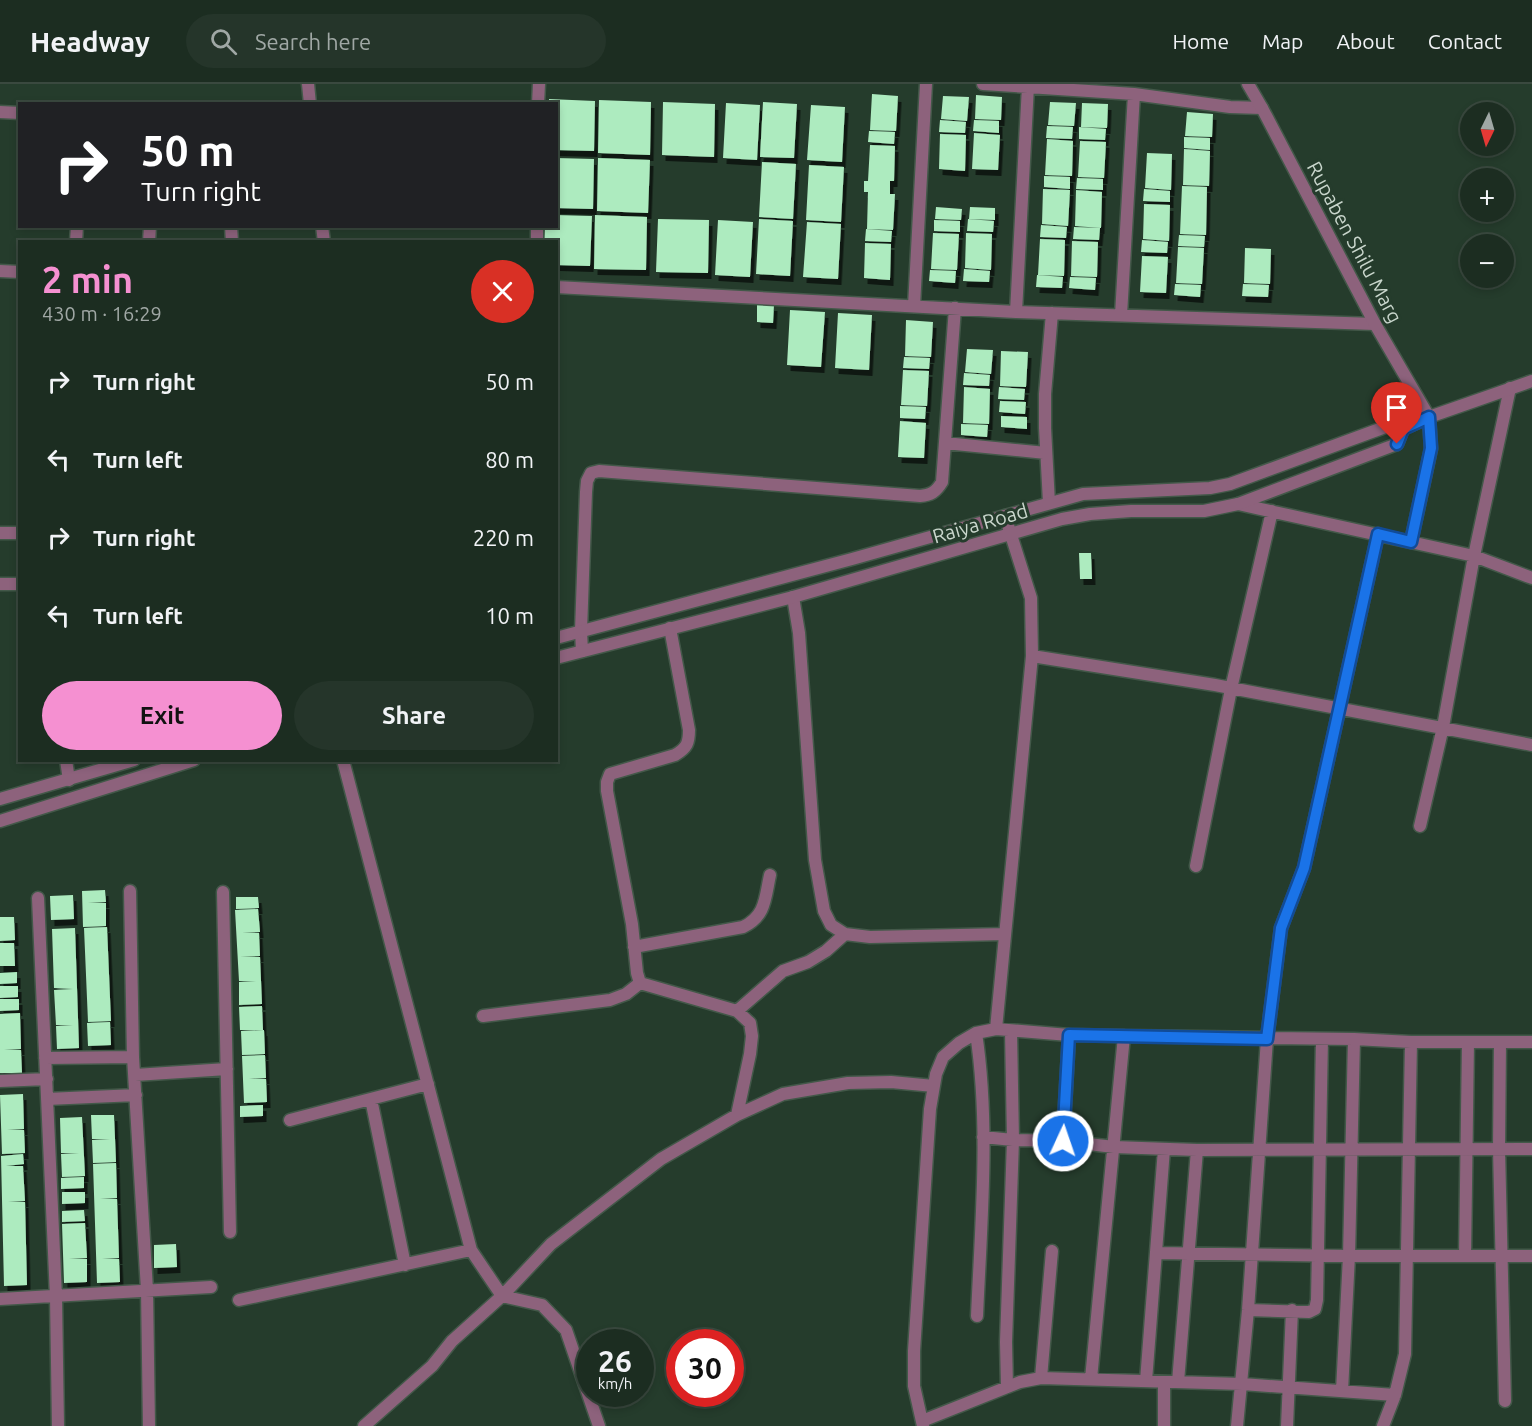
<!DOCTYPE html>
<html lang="en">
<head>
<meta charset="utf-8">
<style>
  :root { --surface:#1c2d21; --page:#25352a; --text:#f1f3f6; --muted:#a0a8a5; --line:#3a493f; --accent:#f590d1 }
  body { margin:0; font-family:Ubuntu,sans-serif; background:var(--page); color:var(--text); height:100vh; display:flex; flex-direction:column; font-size:22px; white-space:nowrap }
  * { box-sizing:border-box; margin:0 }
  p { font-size:20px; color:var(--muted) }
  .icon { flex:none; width:33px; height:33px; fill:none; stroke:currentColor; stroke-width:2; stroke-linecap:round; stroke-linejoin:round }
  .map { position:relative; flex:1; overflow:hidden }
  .side { position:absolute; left:18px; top:156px; width:540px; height:522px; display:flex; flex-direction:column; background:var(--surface); border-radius:0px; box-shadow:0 3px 9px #0003,0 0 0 2px var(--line) }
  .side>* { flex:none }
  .banner { position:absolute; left:18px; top:18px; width:540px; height:126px; border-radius:0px; box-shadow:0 3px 9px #0003,0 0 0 2px var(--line); background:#202124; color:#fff; overflow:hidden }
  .needle { width:39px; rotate:185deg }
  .tools { position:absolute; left:1460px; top:18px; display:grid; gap:12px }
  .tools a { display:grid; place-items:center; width:54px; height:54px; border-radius:50%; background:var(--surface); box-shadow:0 3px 9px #0003,0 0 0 2px var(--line); font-size:30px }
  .speed { position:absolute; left:576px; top:1245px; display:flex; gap:12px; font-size:30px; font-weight:700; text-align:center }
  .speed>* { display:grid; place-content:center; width:78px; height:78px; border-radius:50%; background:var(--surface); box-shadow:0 3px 9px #0003,0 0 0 2px var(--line); line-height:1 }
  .speed small { font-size:15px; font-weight:400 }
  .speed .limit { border:9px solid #d22; background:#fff; color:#111 }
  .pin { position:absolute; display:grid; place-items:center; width:51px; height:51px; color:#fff; margin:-62px -26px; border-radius:50% 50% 50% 0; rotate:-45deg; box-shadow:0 0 6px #0007 }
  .pin .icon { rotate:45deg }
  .me { position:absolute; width:66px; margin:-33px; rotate:3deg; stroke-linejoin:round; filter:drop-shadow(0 0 4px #0008) }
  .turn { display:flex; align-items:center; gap:21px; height:126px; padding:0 24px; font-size:27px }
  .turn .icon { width:78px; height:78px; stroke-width:2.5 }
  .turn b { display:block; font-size:42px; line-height:51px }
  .round { display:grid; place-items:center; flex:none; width:63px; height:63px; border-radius:32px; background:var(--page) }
  .headline { display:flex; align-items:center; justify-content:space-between; height:102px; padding:0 24px }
  h1 { font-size:36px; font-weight:700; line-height:45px; color:var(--accent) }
  .button { display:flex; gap:12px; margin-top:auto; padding:12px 24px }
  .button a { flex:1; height:69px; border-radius:36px; background:var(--accent); color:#111; font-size:24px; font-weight:700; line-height:69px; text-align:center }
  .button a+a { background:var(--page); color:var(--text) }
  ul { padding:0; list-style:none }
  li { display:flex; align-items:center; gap:18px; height:78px; padding:0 24px }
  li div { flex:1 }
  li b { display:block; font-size:22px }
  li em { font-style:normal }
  header { display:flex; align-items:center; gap:36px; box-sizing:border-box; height:84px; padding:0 30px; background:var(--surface); border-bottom:2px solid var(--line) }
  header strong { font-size:28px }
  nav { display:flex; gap:33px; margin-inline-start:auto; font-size:21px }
  .search { width:420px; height:54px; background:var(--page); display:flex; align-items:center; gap:15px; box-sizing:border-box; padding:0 21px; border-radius:33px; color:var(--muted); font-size:22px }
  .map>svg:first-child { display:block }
  .building { fill:#adebbf; filter:url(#shadow) }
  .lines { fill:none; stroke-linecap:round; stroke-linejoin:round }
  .minor-casing { stroke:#435849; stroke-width:15 }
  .tertiary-casing { stroke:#435849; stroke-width:15 }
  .minor { stroke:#8d627c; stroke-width:12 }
  .tertiary { stroke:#8d627c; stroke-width:12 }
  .route-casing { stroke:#114b97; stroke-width:15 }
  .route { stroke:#1a73e8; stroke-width:10 }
  .labels { text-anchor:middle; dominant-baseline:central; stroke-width:6; stroke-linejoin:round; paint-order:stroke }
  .street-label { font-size:20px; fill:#c9d6cc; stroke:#253c2c }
</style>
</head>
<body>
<header>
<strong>Headway</strong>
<div class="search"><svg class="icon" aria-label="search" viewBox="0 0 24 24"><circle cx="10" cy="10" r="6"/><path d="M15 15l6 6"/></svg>Search here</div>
<nav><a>Home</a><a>Map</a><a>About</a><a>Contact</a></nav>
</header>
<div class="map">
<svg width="1532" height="1342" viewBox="0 0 1532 1342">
  <defs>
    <filter id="shadow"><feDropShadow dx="3.5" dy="6" stdDeviation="0" flood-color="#0009"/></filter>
  </defs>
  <rect width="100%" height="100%" fill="#253c2c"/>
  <path class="building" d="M872,10L898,12L896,47L870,46Z
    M976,11L1002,13L1001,36L975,35Z
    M943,12L969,13L967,37L941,35Z
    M549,15L595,17L594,67L556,66V20H549Z
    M599,16L651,18L650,71L598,69Z
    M663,18L715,20L714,73L662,71Z
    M763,18L797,20L794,74L760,73Z
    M1050,18L1076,19L1074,42L1048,41Z
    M726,19L760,21L757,76L723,74Z
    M1082,19L1108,20L1107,44L1081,43Z
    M811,21L845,23L842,78L807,76Z
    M1187,28L1213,30L1212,53L1185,52Z
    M940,36L966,38L965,49L939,48Z
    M974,36L999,37V49L973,47Z
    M1047,42L1073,43L1072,55L1046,54Z
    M1079,43L1106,45L1105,56L1079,55Z
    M869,47L895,48L894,60L868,58Z
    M974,49L1000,51L998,86L972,85Z
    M940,50L966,51L965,87L939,85Z
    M1184,53L1210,54V66L1184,64Z
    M1047,55L1073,57L1072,92L1045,91Z
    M1080,57L1106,58L1104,94L1078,93Z
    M870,61L895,62L894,97H890V110H895L893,146L867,145L868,108H864V97H868Z
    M1184,65L1210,67L1209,102L1183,101Z
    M1147,69L1172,70L1171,106L1145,104Z
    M556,74L594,75L593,125L556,124Z
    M598,74L650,76L648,129L597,127Z
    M762,78L796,80L793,135L759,133Z
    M809,81L844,83L841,138L806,136Z
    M1044,92L1070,93V105L1044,103Z
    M1077,94L1103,95V106L1076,105Z
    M1182,102L1207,103L1206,151L1180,150Z
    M1043,105L1070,106L1068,142L1042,140Z
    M1144,105L1170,107V118L1143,117Z
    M1076,106L1102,108L1101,144L1075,142Z
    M1144,120L1170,121L1169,157L1143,155Z
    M936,123L962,125L961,136L935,135Z
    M970,123L995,124V136L969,135Z
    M556,131L592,132L590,182L556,181V158H544L545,142H556Z
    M595,131L647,133L646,186L594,185Z
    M658,135L709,136L708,189L656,188Z
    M759,135L793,137L790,192L756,190Z
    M968,135L994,137L993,148L967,147Z
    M718,136L753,138L750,193L715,191Z
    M934,136L960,137V148L934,147Z
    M807,138L841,140L838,195L803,193Z
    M1041,141L1067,143L1066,154L1040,153Z
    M1074,143L1100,144L1099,156L1073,155Z
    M866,145L892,147L891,158L865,157Z
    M933,149L959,150L957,186L931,185Z
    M966,149L992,150L991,186L965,184Z
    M1179,151L1205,152L1204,163L1178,162Z
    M1040,155L1065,156L1064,192L1038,191Z
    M1142,156L1168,158L1167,169L1141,168Z
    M1072,157L1098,158L1097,193L1071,192Z
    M865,159L891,160L890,196L864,194Z
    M1178,163L1204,164L1202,200L1176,199Z
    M1245,164L1271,165L1270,200L1244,199Z
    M1142,172L1168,173L1166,209L1140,208Z
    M964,185L990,187L989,198L963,197Z
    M930,186L956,187L955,199L929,197Z
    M1037,191L1063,193L1062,204L1036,203Z
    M1070,193L1096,194L1095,206L1069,204Z
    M1175,200L1201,201L1200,213L1174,211Z
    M1243,200L1269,201L1268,213L1242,212Z
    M757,221H774L773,239L757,238Z
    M790,226L825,228L821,283L787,281Z
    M838,229L872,231L869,286L835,284Z
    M906,236L933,238L931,273L905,272Z
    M967,265L993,266L991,290L965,288Z
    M1001,267L1028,268L1026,303L1000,302Z
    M904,273L930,274L929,285L903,284Z
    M903,286L929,287L927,322L901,321Z
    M964,289L990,291L989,302L963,301Z
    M964,303L990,305L989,340L963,339Z
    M999,303L1025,305L1024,316L998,315Z
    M1000,317L1026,318L1025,330L999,328Z
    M900,322L926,323L925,335L900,334Z
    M1001,332L1027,333V345L1001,343Z
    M900,337L926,339L924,374L898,373Z
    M961,340L988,341L987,353L961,351Z
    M1079,469H1091L1092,495H1080Z
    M105,806L106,818H88L106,819V842L83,843L82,807Z
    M73,811L74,835L51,836L50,812Z
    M236,813H258L259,824L236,825Z
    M258,825L260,848L242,849H259L260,872L240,873H260L262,920L239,921V898L256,897H239L235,826Z
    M0,833H14L15,856L0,857Z
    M107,843L111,937L88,938L84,844Z
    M75,844L79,964L57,965L56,942L73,941H56L54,906L73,905L54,904L52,845Z
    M0,859H14L15,882H0Z
    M17,888V899L0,900V889Z
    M0,902H18V913L0,914Z
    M0,915H19V926L0,927Z
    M262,922L263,946H240L239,923Z
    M20,929L21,965H4L21,966L22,989H0V930Z
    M110,938L111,961L88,962L87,939Z
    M264,946L265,970L242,971L241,947Z
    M265,971L266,994L249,995H266L267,1018L244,1019L242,972Z
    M23,1010L24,1045L7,1046H24L25,1069L2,1070L0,1011Z
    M263,1021V1032L240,1033V1022Z
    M91,1031H114L116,1078L93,1079L92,1056L110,1055H92Z
    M82,1033L85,1092L62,1093L61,1070L79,1069H61L60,1034Z
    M23,1070L24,1080L6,1082H23L25,1117L8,1118H25L27,1201L4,1202L1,1072Z
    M116,1079L117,1114L100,1115H117L119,1174L102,1175H119L120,1198L97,1199L93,1080Z
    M84,1093V1104L61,1105V1094Z
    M62,1108H85V1119L62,1120Z
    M84,1126L85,1137L62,1138V1127Z
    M85,1139L87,1174L69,1175H87V1198L64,1199L62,1140Z
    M176,1160L177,1183L154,1184V1161Z"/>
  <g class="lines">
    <g class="minor-casing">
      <path id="minor" d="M308,0L310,20
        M983,0L1134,10L1230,23L1262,24
        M538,20L539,0
        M0,28L20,29
        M231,142L232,158
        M322,142L324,158
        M76,158L77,142
        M149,158L150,142
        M537,158V142
        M0,187L20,188
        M556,203L1016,228L1375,240
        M914,222L926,0
        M1016,228L1028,2
        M1121,231L1134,10
        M945,359L1046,369
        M1049,419L1045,344V310L1052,229
        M1238,420L1474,472L1532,494
        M0,449H20
        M1411,458L1431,365L1429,333
        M0,500H20
        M793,513L799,549L815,776L824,827L831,841L845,850L870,853L1005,850
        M670,544L689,646C689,659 687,664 675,671L610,690L607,698V707L632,840L637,889L640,899L737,927L750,939L752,952L750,970L737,1031
        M582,567L581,547L586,408L587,397L591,389L599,387L920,412C931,411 936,408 942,398L955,224
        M1032,572L1215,601L1532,661
        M66,676L69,696
        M343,676L471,1166L502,1212L542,1221L566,1246L599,1342
        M1420,742L1443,643L1474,472L1510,304
        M1196,782L1231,605L1272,427
        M130,807L133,973L147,1206L149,1342
        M223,808L230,1148
        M38,814L56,1213L58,1342
        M634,863L743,843C766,832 765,814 770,791
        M737,927L783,887L808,878L826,867L845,850
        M483,932L610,916L626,910L640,899
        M996,945L1032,572L1031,514L1005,432
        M976,949C990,1042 981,1139 977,1232
        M1500,958L1499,1065L1505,1317
        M45,974L133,973
        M135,991L227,985
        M0,997L47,995
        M47,1015L136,1011
        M371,1015L405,1181
        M290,1036L428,1000
        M983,1053L1013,1056L1063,1057L1114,1063L1197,1066L1532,1065
        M1063,1057L1069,951
        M1157,1169L1349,1172H1532
        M1465,1172L1468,958
        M0,1215L211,1203
        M239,1216L471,1166
        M1248,1226L1309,1228L1315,1225L1317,1216L1322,955
        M1041,1294L1052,1167
        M1091,1295L1124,952
        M1146,1297L1164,1065
        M1164,1298V1342
        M1178,1298L1197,1066
        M1007,1303L1006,1258L1013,1056L1011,947
        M1342,1307L1349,1172L1354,955
        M922,1337L1020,1298L1041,1294L1242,1300L1395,1311
        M364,1342L432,1282L452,1257L502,1212L551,1160L661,1075L737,1031L783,1010L848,999L891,998L934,1002
        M923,1342L914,1302V1267L930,1025L936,990L943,973L959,959L976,949L996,945L1069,951L1124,952L1354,955L1411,958H1532
        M1237,1342L1248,1226L1267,955L1281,844L1304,784L1378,450
        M1287,1342L1292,1226
        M1383,1342L1395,1311L1405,1270L1411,958"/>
    </g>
    <g class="tertiary-casing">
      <path id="tertiary" d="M1248,0L1262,24L1375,240L1429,333
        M556,554L852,475L1083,410L1210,404L1230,400L1388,342L1403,345L1429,333L1532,297
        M556,574L793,513L1062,435L1090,430L1131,427H1204L1238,420L1397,360L1403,345
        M0,715L134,676
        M0,737L194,676"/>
    </g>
    <use href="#minor" class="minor"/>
    <use href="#tertiary" class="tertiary"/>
  </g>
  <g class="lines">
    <g class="route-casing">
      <path id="route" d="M1063,1057L1069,951L1267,955L1281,844L1304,784L1378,450L1411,458L1431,364L1429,333L1403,345L1397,360"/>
    </g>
    <use href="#route" class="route"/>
  </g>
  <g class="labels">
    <g class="street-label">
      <text transform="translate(1355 158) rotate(62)">Rupaben Shilu Marg</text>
      <text transform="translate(980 439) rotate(-16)">Raiya Road</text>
    </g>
  </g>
</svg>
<div class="tools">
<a><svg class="needle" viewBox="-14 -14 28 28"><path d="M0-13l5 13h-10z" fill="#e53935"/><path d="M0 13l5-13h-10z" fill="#a0a8a5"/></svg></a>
<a>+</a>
<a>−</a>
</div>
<div class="speed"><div>26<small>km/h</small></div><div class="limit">30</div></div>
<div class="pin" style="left:1397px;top:360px;background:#d93025"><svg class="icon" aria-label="arrive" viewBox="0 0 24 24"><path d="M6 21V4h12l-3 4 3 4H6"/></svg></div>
<svg class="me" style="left:1063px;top:1057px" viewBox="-20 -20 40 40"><circle r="17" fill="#1a73e8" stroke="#fff" stroke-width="3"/><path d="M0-11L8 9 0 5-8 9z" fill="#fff"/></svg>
<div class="banner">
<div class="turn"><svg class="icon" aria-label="right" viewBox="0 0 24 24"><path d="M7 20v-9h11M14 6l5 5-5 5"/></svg><div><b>50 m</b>Turn right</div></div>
</div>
<section class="side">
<div class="headline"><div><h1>2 min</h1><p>430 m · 16:29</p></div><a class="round" style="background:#d93025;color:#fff"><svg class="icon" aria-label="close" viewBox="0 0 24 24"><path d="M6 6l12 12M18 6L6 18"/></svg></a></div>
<ul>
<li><svg class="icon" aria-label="right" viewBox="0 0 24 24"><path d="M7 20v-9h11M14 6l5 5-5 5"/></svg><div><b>Turn right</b></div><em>50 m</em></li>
<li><svg class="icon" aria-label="left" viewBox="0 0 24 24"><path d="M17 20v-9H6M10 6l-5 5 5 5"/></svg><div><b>Turn left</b></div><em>80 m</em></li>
<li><svg class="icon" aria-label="right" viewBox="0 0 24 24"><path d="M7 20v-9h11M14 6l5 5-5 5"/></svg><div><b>Turn right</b></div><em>220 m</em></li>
<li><svg class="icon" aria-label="left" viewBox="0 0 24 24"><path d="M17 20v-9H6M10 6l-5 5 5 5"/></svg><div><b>Turn left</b></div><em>10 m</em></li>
</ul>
<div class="button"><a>Exit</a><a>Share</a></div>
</section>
</div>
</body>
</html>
